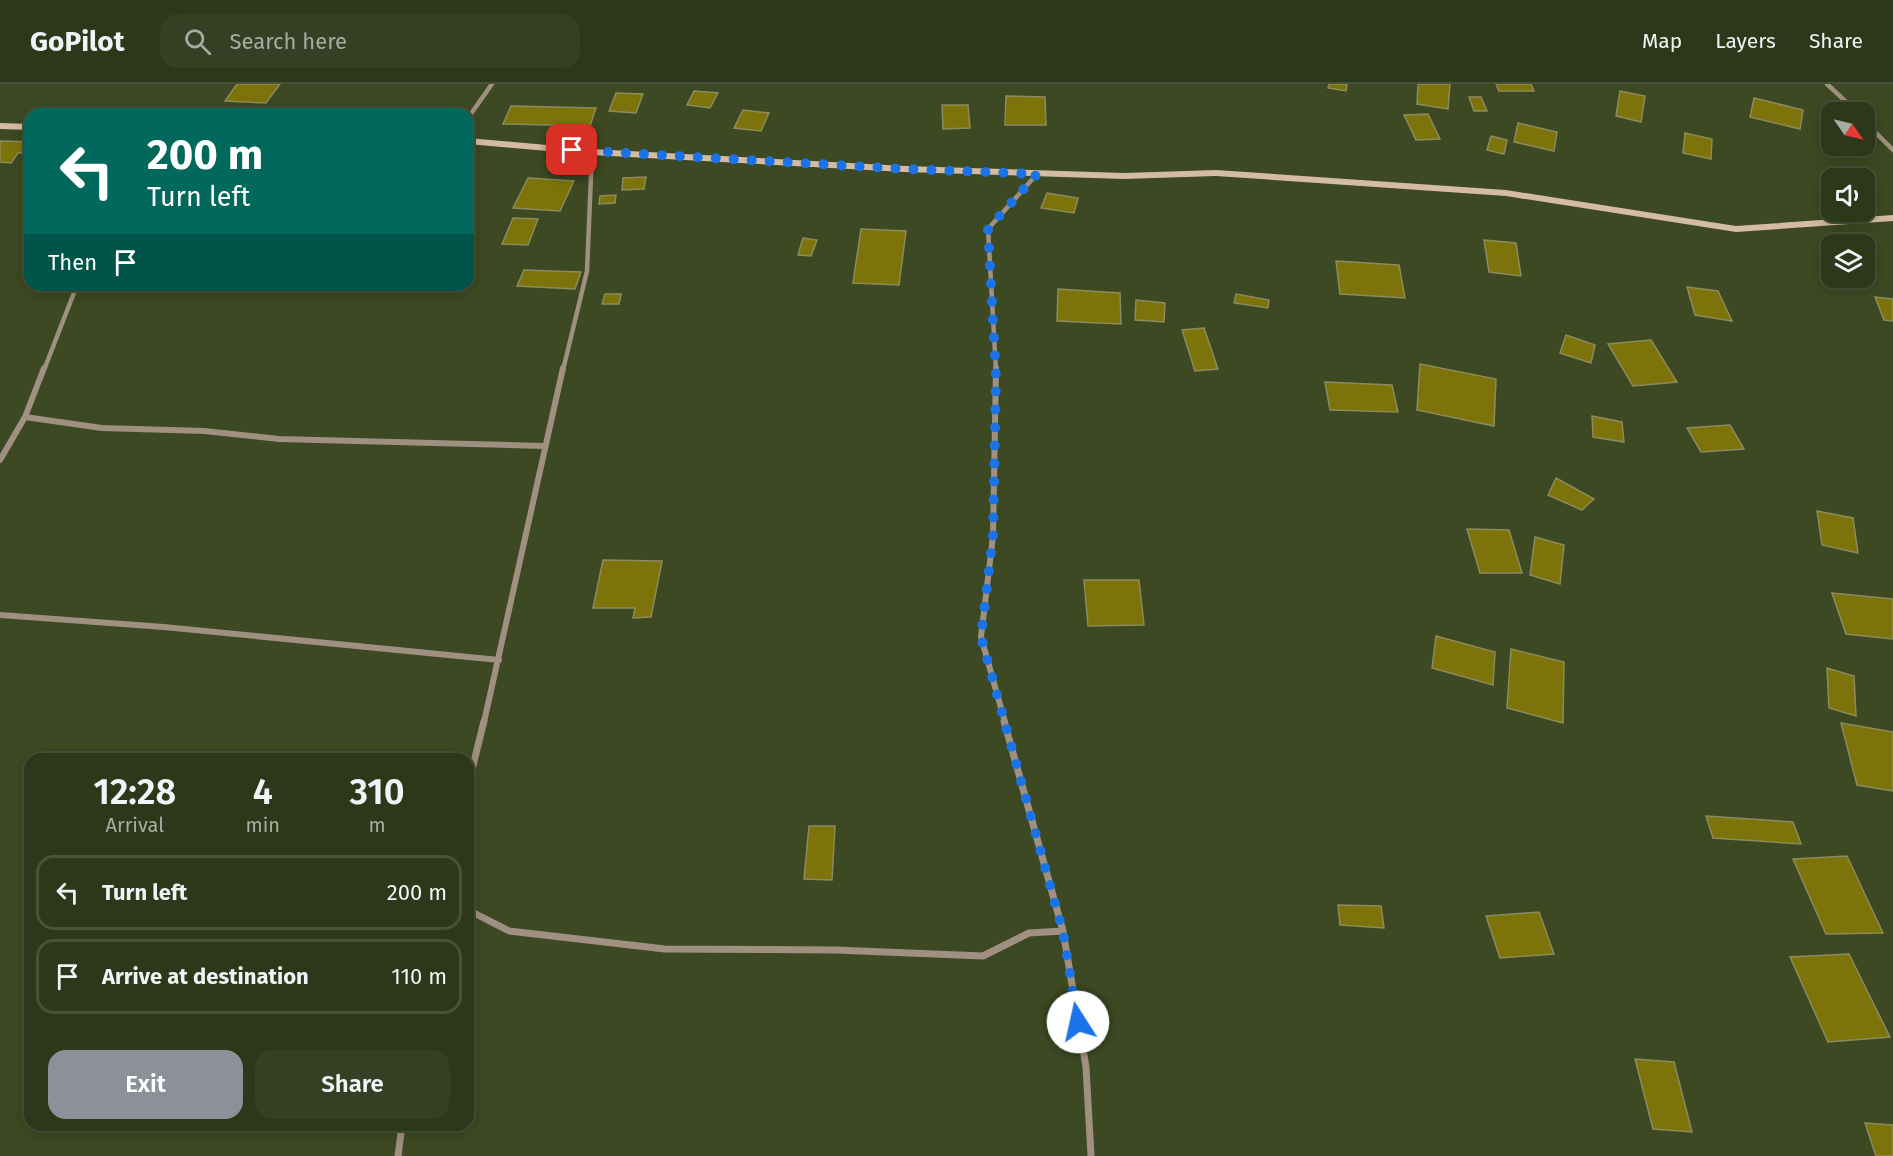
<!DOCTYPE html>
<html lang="en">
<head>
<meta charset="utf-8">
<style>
  :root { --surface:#2d371a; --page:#353f23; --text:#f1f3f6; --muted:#a7aca2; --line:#485139; --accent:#8c9099 }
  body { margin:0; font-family:"Fira Sans",sans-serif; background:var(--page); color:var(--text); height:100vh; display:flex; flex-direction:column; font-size:22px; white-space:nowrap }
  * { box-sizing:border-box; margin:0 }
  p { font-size:20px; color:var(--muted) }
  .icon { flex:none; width:33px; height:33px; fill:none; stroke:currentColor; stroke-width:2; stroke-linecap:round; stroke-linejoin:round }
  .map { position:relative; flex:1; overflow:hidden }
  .drawer { position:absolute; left:24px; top:669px; width:450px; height:378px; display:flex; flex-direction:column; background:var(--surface); border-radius:18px; box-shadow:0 3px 15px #0003,0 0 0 2px var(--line) }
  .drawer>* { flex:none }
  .top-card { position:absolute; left:24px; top:24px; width:450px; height:183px; border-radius:18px; box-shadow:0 3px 15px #0003,0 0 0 2px var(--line); background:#00695c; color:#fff; overflow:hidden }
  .needle { width:39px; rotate:124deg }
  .fabs { position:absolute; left:1821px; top:18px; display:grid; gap:12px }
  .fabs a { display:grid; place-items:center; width:54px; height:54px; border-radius:12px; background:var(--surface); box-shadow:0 3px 15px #0003,0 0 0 2px var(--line); font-size:30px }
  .pin { position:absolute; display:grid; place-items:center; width:51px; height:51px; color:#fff; margin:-26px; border-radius:12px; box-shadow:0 3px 9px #0006 }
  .me { position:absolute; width:66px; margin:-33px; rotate:350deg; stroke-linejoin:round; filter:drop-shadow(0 0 4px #0008) }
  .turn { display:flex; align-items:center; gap:21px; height:126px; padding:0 24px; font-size:27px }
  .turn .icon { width:78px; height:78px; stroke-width:2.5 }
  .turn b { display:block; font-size:42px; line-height:51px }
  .then { display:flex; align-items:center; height:57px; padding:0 24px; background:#0003; gap:12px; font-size:22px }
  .eta { display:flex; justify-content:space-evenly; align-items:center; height:102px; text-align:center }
  .eta b { font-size:36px; font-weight:600; line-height:42px }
  .action { display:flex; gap:12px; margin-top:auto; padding:12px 24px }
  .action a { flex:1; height:69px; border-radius:18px; background:var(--accent); color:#fff; font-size:24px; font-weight:600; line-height:69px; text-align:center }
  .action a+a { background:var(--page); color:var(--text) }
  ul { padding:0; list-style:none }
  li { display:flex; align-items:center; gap:18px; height:75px; margin:0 12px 9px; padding:0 12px; border:3px solid var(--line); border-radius:18px }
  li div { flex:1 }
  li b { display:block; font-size:22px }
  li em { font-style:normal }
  header { display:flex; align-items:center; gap:36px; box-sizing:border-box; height:84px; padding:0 30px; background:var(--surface); border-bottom:2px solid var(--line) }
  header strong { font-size:28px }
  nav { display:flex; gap:33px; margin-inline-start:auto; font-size:21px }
  .search { width:420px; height:54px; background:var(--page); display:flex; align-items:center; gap:15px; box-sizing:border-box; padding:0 21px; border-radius:18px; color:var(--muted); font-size:22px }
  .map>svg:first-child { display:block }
  .building { fill:#7c740a; stroke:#8d8a5d; stroke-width:1.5 }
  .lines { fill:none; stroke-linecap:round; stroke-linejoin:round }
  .street-far2 { stroke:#a09081; stroke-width:4.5 }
  .street-far1 { stroke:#a09081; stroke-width:6 }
  .street { stroke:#a09081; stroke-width:7 }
  .secondary { fill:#d4bba3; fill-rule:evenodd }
  .route { stroke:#1a73e8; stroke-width:10; stroke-dasharray:0 18 }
</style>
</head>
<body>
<header>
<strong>GoPilot</strong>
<div class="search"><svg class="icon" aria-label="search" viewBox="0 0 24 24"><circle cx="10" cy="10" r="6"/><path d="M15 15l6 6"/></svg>Search here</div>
<nav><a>Map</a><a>Layers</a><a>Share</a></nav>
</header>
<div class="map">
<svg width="1893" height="1072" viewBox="0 0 1893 1072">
  <rect width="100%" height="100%" fill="#3c4922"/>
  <path class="building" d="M237,0H280L266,19L225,17Z
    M1329,0H1347L1346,7L1328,4Z
    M1418,0H1450L1448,25L1417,20Z
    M1496,0H1531L1534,7H1499Z
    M694,7L718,9L710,24L687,21Z
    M1620,7L1645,12L1641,38L1616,32Z
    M616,9L643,10L636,29L609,27Z
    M1006,12L1045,13L1046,41H1005Z
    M1469,13H1481L1487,27H1474Z
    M1754,14L1803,26L1800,45L1750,33Z
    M942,21H968L970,44L943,45Z
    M511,22L596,24L590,42L503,40Z
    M244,25L279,28L277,30H241Z
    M743,26L769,29L761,47L734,44Z
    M1428,30L1440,55L1416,56L1404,31Z
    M1518,39L1557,48L1554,67L1514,58Z
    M1685,49L1712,55L1711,75L1683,69Z
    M1491,52L1507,56L1504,70L1487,66Z
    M0,57L30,58V69H18L11,79L0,78Z
    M646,93L644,105L622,106L623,94Z
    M528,94L574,97L560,127L513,124Z
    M1047,109L1078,114L1074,129L1041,124Z
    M616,111L615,119L599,120L600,112Z
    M513,134L538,135L528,161L502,160Z
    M861,145L906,147L899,201L853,199Z
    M803,154L817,156L811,172L798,171Z
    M1484,156L1516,159L1521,192L1489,188Z
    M1336,177L1399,181L1405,214L1340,210Z
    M524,186L581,188L575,205L517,202Z
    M1687,203L1718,207L1732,237L1695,231Z
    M1058,205L1120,209L1121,240L1057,237Z
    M605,210H621L619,220H602Z
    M1236,210L1269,216L1268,224L1234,219Z
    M1875,213L1893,215V237L1884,236Z
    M1136,216L1165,219L1164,238L1135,236Z
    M1204,244L1218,285L1195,287L1182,246Z
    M1566,251L1595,261L1591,279L1560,269Z
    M1651,256L1677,298L1633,302L1608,260Z
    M1420,280L1496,295L1494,342L1417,326Z
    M1325,298L1392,301L1398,328L1330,326Z
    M1592,332L1622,338L1624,358L1593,353Z
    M1730,341L1744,365L1701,368L1687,344Z
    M1556,394L1594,415L1582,426L1548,411Z
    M1817,427L1853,434L1858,469L1822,461Z
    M1467,445L1509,446L1522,489H1480Z
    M1535,453L1564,461L1560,500L1530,491Z
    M603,476L662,477L651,533L633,534L635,524H593Z
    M1084,496H1139L1144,541L1088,542Z
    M1832,509L1893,515V555L1846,550Z
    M1436,552L1495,568L1493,601L1432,584Z
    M1511,565L1564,578L1563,639L1507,624Z
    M1827,584L1854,592L1856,632L1829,624Z
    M1841,639L1893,648V707L1857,701Z
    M1706,732L1793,738L1801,760L1713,754Z
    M809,742H835L832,796L804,795Z
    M1847,772L1883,849L1826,850L1793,775Z
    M1338,821L1381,822L1384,844L1340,841Z
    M1539,828L1554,870L1500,874L1486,832Z
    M1849,870L1890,953L1828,958L1790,873Z
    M1635,975L1674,978L1692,1048L1653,1045Z
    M1865,1039L1893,1041V1072H1876Z"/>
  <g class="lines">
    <path class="street-far2" d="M1827,0L1857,28
      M468,34L492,0
      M1864,37L1893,66
      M44,286L77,201
      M563,286L587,187L592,68
      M996,286L988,145L1037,90"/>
    <path class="street-far1" d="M996,284L993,452L981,553L1005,638
      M25,333L102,344L204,347L279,355L544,362
      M0,376L25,333L44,284
      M0,531L164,543L499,576
      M484,638L563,284"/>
    <path class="street" d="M1004,637L1063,847L1086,983L1091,1072
      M468,702L484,637
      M468,826L509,847L665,865L836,866L983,872L1029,849L1063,847
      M398,1072L402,1041"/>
    <path class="secondary" d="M0,39L30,40V46L0,45Z
      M468,54L592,65L905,82L1124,89L1216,86L1506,106L1736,142L1893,131V137L1736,148L1506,112L1216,92L1124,95L905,88L592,71L468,60Z"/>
  </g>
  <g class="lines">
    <path class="route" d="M572,66L905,85L1037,90L988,145L996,293L993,452L981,553L1063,848L1078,938"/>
  </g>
</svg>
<div class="fabs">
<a><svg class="needle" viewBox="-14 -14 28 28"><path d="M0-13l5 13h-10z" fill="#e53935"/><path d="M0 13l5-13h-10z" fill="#a7aca2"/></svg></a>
<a><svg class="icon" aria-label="sound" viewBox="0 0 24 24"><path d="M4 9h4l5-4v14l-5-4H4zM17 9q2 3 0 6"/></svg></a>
<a><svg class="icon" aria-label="layers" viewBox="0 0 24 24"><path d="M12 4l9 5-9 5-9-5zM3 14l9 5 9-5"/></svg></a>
</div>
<div class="pin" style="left:572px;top:66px;background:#d93025"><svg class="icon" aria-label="arrive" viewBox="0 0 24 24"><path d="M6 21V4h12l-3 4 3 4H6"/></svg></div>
<svg class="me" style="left:1078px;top:938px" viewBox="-20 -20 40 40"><circle r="19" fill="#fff"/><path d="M0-13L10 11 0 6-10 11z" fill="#1a73e8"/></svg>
<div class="top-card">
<div class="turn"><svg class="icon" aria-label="left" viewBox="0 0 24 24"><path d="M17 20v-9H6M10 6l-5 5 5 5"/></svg><div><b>200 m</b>Turn left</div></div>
<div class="then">Then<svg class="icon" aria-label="arrive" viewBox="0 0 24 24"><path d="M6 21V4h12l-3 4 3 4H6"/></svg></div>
</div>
<section class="drawer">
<div class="eta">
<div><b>12:28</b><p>Arrival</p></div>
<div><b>4</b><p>min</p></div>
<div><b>310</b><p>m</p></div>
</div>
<ul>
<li><svg class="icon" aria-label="left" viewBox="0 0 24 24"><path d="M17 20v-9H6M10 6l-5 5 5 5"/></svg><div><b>Turn left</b></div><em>200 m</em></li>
<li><svg class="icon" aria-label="arrive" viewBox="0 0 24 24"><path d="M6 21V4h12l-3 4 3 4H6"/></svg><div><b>Arrive at destination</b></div><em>110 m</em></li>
</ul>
<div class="action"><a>Exit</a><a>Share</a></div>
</section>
</div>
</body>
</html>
